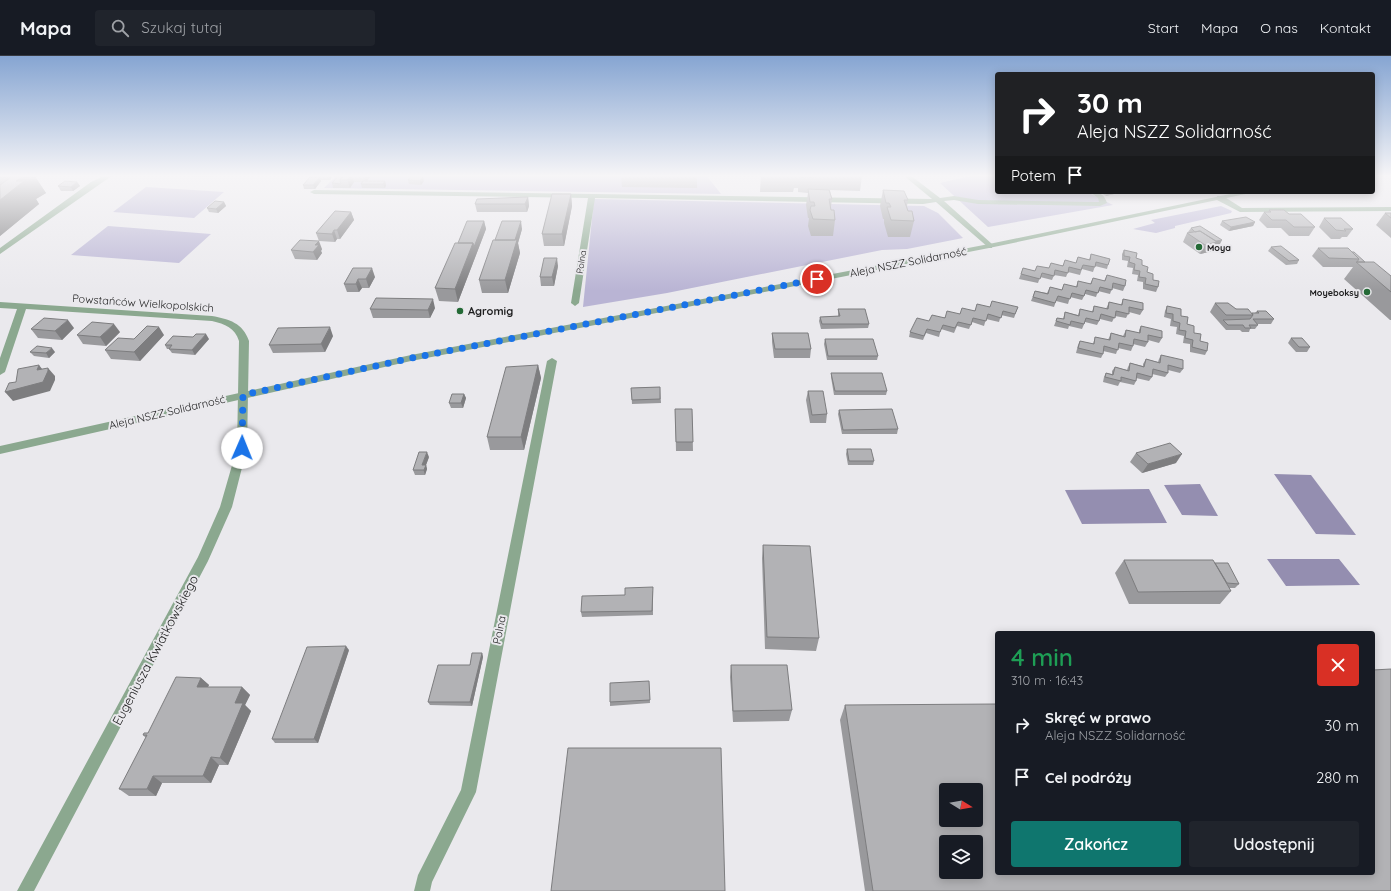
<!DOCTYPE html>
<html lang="pl">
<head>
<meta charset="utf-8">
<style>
  :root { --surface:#171b24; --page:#20242c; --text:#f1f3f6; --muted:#9ea1a6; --line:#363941; --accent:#0f766e }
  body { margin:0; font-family:Quicksand,sans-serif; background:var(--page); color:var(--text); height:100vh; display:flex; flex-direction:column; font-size:15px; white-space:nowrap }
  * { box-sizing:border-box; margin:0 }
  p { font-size:13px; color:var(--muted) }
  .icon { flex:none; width:22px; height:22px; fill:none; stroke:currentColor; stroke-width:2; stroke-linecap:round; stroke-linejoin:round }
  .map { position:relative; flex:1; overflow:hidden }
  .panel { position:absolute; left:995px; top:575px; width:380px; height:244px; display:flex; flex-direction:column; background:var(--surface); border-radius:4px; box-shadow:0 2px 10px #0003 }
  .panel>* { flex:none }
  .banner { position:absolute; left:995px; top:16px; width:380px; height:122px; border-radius:4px; box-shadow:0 2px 10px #0003; background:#202124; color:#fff; overflow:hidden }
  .needle { width:26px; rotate:101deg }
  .fabs { position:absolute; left:939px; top:727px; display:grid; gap:8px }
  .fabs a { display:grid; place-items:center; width:44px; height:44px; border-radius:4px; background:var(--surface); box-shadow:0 2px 10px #0003; font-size:20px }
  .pin { position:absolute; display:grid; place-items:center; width:34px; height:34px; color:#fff; margin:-17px; border:2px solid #fff; border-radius:50%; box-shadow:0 1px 4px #0007 }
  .me { position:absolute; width:44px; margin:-22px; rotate:1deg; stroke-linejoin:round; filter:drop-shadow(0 0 3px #0008) }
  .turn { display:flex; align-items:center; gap:14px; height:84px; padding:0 16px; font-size:18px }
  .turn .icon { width:52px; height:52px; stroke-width:2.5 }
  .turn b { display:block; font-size:28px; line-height:34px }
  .then { display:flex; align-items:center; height:38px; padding:0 16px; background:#0003; gap:8px; font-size:15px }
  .round { display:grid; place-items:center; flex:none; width:42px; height:42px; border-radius:4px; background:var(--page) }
  .head { display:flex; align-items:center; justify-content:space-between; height:68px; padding:0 16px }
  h1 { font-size:24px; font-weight:600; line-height:30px; color:#1e9e55 }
  .action { display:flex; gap:8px; margin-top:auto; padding:8px 16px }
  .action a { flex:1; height:46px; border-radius:4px; background:var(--accent); color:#fff; font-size:16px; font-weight:600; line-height:46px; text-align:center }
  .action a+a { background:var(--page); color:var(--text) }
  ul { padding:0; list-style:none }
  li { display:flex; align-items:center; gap:12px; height:52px; padding:0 16px }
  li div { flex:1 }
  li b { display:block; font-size:15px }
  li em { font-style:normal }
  header { display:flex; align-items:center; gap:24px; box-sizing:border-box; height:56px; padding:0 20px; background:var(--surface); border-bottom:1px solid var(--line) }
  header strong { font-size:19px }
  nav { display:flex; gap:22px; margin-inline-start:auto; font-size:14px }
  .search { width:280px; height:36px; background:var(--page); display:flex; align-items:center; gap:10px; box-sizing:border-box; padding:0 14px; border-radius:4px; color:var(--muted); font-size:15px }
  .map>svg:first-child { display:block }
  .green { fill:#b9b4d4 }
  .water { fill:#948eb0 }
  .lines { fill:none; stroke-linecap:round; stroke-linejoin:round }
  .minor { fill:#8ba88f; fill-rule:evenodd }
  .tertiary { fill:#8ba88f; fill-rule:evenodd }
  .wall { fill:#99999c }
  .shaded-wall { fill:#7d7d7f }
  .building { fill:#b2b2b5; stroke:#7d7d7f; fill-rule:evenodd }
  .route { stroke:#1a73e8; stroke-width:7; stroke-dasharray:0 12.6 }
  .poi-dot { fill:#246a36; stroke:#eae9ed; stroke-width:1.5 }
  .labels { text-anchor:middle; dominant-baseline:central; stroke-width:4; stroke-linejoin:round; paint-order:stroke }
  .far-poi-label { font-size:9px; font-weight:bold; fill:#1d1d1e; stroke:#eae9ed; text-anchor:start }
  .far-street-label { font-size:9px; fill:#1d1d1e; stroke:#eae9ed }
  .street-label { font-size:11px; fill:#1d1d1e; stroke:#eae9ed }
  .poi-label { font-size:11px; font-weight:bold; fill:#1d1d1e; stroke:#eae9ed; text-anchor:start }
  .near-street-label { font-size:13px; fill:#1d1d1e; stroke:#eae9ed }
</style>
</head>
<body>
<header>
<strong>Mapa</strong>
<div class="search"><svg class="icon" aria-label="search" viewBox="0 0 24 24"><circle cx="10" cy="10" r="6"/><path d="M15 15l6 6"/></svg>Szukaj tutaj</div>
<nav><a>Start</a><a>Mapa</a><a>O nas</a><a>Kontakt</a></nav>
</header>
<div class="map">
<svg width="1391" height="835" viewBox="0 0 1391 835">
  <rect width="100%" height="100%" fill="#eae9ed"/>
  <path class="green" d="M337,119H706L721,138L324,132Z
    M975,119H997V136H1087L1113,149L988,171L940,127Z
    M146,131L224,136L194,162L113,156Z
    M594,143L924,150L938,157L963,182L907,193L882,194L667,237L583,251Z
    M1221,150L1232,155L1231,157L1175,170V172L1156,177L1133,173L1155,167L1151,164Z
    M108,170L211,178L179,207L71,199Z"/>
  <path class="water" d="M1274,418L1311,419L1356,479L1316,478Z
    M1200,428L1218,460L1182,459L1164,429Z
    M1149,433L1167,467L1082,468L1065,434Z
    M1267,503H1339L1360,529L1286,530Z"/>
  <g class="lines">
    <path class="minor" d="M106,119H113L0,198V192L91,126Z
      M903,119H910L940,142L954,140L978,144L1099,146L1098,142L1090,136C1100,136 1104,138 1107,147L1100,150L978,148L954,144L944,145L992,188V192H989L936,146L923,148L595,142L579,247L575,250L571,247L588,142L314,138L310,136L314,134L932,143Z
      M1217,140H1223L1242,152L1391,151V155L1240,156L1217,144Z
      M0,246L212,260C229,263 243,267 249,285L247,392L232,451L208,505L34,835H17L198,501L220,451L237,392L239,285C235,272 225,268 212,265L26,253L5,316L0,319V302L17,253L0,252Z
      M552,302L557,305L476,736L432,826L430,835H414L418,819L461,734L547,305Z"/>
    <path class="tertiary" d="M1240,136H1255L989,192L411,305L0,398V390L411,299L989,188Z"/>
  </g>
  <path class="wall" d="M0,119H34L46,137L36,143L39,148L0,180Z
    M157,119H156H213L210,121Z
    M310,119H333L330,124H321V125L315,133H304L303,129L311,121Z
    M339,119H370V121L367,125H385L386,129L385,132H362L361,128L362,126H354L350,132H333L332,127Z
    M621,119H697V132L622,131Z
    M761,119H862V120L860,135L830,134L832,143L831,151V154L835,164L833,180H811L808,170L809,162H808L806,149L808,137L798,136V132H794L793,136H760Z
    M408,124L424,125L421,129L409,128Z
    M77,126L80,130L73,135H61L58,130Z
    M883,134L908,144L907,150L908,155L914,165L910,181H888L884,167V163H883L880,150Z
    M1100,136H1115L1114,138L1106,140Z
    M571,138L572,150L564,190H544L542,178Z
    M528,141L529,150L527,156H477L475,148Z
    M224,146L226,150L218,157L209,156L207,152Z
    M1269,154L1289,158L1315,171L1309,180H1289L1281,172H1267L1259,164L1264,156H1268Z
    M351,156L354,164L340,183H337L335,186L319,185L316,177Z
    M1385,157H1391V182L1376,169Z
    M1324,162L1353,173L1347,181H1342L1340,183H1331L1319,171Z
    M484,165L486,173L458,246L439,245L435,232L458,187Z
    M1222,165L1255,166L1253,170L1229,175L1220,169Z
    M1191,172L1220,188L1216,189L1213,195L1200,198L1183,186L1187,177H1189L1188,176Z
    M522,173L518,187L520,197L508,237H482L479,224L495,184Z
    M1271,191L1299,204L1297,208L1286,209L1268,195Z
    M1318,192L1352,196L1365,206L1391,220V264H1390L1344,223L1353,211H1323L1312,200Z
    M322,193L321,195L322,197L317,204L295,203L291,194Z
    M1124,194L1136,202L1153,224L1158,231L1156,236L1143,233V226L1137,225L1138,219L1132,218L1133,212L1127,211L1128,205L1122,204V198Z
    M1091,198L1108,209L1107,213L1095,210L1093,216L1082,213L1080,219L1068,216L1066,221L1054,219L1052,224L1040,221L1038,227L1019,223L1023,212L1035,215L1049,212L1076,207L1078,201L1089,204Z
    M558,210L554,230H541L540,221Z
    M353,212L375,221L369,232H362L359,236H347L344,228Z
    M1107,219L1125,230L1123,235L1112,232L1110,238L1098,235L1096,241L1085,238L1082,244L1070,241L1068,248L1056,245L1054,251L1031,245L1035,235L1047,237L1050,231L1062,234L1064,228L1076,231L1078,225L1090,228L1093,222L1104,225Z
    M1123,243L1143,254L1140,259L1129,256L1126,262L1115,260L1112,266L1100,263L1097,269L1085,266L1082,273L1069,270L1068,273L1054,270L1057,262L1063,263L1065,256L1078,259L1080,253L1092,256L1094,250L1106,253L1109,246L1121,249Z
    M1215,247L1252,257H1255L1257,255L1274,263L1271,268H1257L1258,269L1255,273H1250L1249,276H1242L1240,274H1226L1210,256Z
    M1167,250L1181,260L1207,295L1205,299L1190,296V288L1183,287L1184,280L1176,278L1177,271L1170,270L1171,263L1164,261L1165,255Z
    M990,251H1018L1014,262L1001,259L999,266L986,263L984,270L972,266L969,273L957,270L954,277L941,273L939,281L926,277L923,284L909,281L910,276L929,265Z
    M435,252L430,262H373L370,253Z
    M838,253L869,268L868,272L821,273L819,265L820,261L838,260Z
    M1141,270L1162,282L1159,287L1148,284V286L1145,291L1133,288V290L1131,295L1118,292L1116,298L1103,295V298L1101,302L1076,297L1078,289L1080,285L1093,288L1095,281L1108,284L1111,277L1123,280L1126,274L1139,277V274Z
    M74,272L62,284L38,282L31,273Z
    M120,276L106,290L83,288L77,279Z
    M772,277L811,293L810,302H774L772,286Z
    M164,279L140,305L111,303L105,294L134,283Z
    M333,280L325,296L273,297L269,289Z
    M1291,282L1310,291L1307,296H1296L1288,287Z
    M209,283L195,299L172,297L169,293H167L165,289Z
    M825,283L878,300L877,304H827L824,288Z
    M30,296H55L49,302L34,300Z
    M1161,299L1183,313L1180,317L1168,314V317L1165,321L1152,318V321L1149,325L1136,322V325L1134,329L1120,326L1118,330L1103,326L1104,321L1106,317L1112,318V315L1115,311L1127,314L1128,311L1130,307L1143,310V308L1146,303L1158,306L1159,303Z
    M538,309L541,322L524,394H490L487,381Z
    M831,317L887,335L886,339H834L831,321Z
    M660,331L661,347L632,348L631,332Z
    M808,335L827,358L826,367H810L806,344Z
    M464,338L466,342L463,352H451L449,347Z
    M675,353H692L693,395H676Z
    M839,354L898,373L897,378H842L838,358Z
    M847,393L874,405L873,409H848L846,398Z
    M1136,397L1176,407L1142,417L1130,406Z
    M429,401L426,409L427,413L425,419H415L413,414Z
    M763,489L819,582L816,595L765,593L762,502Z
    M1124,504L1215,507L1239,528L1235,532H1229L1231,535L1220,548H1129L1115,517Z
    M653,535V559L582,561L581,556L625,539Z
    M349,594L318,687H275L272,683Z
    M482,597L483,601L472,650L430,649L428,646L470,609Z
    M731,609L792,654L789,665L733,666L730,621Z
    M201,622L209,629L208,631H242L250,639L245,649L251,655L228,709H219L211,727H162L156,740H129L119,733L146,682L143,679L148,677Z
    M649,625L650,647L610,650V646Z
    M845,649L1373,817L1391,835H865L840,664Z"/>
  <path class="shaded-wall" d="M25,119H34L46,137L36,143L39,148L0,180V144L16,125Z
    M329,119H333L330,124L329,120Z
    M348,119H351L354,126L350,132L347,124Z
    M364,119H370V121L366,126Z
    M320,121L321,125L315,133L313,129Z
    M423,121L424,125L421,129L420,125Z
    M385,125L386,129L385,132L383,128Z
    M77,126L80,130L73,135L71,131Z
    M1107,136H1115L1114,138L1106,140Z
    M571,138L572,150L564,190L562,178Z
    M528,141L529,150L527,156L525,148Z
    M224,146L226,150L218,157L216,153Z
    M351,156L354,164L340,183L337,174Z
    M484,165L486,173L458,246L455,233L473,187Z
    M521,165L522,173L518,187L520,197L508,237L505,224L513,188Z
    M1255,166L1253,170L1229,175L1231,171Z
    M334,174L337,183L335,186L332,178Z
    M1222,184L1220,188L1216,189L1213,195L1200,198L1205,189L1211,186Z
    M319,185L322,193L321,195L322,197L317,204L313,196L315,189Z
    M557,202L558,210L554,230L552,221Z
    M372,212L375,221L369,232L366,223Z
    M358,223L362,232L359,236L356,228Z
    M433,243L435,252L430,262L428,254Z
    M68,264L74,272L62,284L55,275Z
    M114,268L120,276L106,290L100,281Z
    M159,271L164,279L140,305L134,296Z
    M330,271L333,280L325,296L321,288Z
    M206,278L209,283L195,299L192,294Z
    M52,292L55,296L49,302L46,297Z
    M39,309L46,318L37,314Z
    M538,309L541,322L524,394L521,381Z
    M48,312L55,320V324L50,335L13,345L5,336Z
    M464,338L466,342L463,352L461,347Z
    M427,396L429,401L426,409L427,413L425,419L422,409Z
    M1182,398L1176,407L1142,417L1148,408Z
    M346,590L349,594L318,687L314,683Z
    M482,597L483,601L472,650L470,646Z
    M201,622L209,629L204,638L197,631Z
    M242,631L250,639L245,649L251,655L228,709L220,702L235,647Z
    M211,701L219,709L211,727L203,720Z
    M153,720L162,727L156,740L147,733Z"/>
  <path class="building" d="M0,119H25L16,125H24L0,144V129L10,122L0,121Z
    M310,119H329V120Z
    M339,119H344L340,124L341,128L332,127Z
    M344,119H351L347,124H340Z
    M762,119H794L795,120H762Z
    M800,119H816V121H800Z
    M829,119H862V120Z
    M411,120L423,121L420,125L408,124Z
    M310,121H320L313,129H303Z
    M65,125L77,126L71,131L58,130Z
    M363,125H385L383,128H361Z
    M808,133L829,134L832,143H829L831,154H834L835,164L813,163L810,154L811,150H815L814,146H810Z
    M883,134L904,135L908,144H904L908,155H912L914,165L891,164L887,151H891L889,147H886Z
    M552,138H571L562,178H542Z
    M528,141L525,148H475L477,143Z
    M215,145L224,146L216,153L207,152Z
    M1269,154H1284L1289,158H1301L1315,171H1294L1286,164H1272L1264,156H1271Z
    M335,155L351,156L337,174H334L332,178L316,177Z
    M1385,157H1391V162Z
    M1246,161L1255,166L1231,171L1222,165Z
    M1324,162H1341L1353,173H1344L1346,175L1336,174Z
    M467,165H484L474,191L473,187H458Z
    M502,165H521L515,184H495Z
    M1200,170L1222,184L1216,185L1200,175L1195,176L1191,172Z
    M1200,175L1217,186L1205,189L1187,177Z
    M300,184L319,185L315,189H319L313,196L291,194Z
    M493,184H517L505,224H479Z
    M455,187H473L455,233L435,232Z
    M1281,190L1299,204L1289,205L1271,191Z
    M1318,192H1348L1359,203L1329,202Z
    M1124,194L1137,197L1136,202L1142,204V209L1148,211L1147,216L1153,218V224L1159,225L1158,231L1145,228L1146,222L1139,221L1140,215L1134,214L1135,208L1129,206L1130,201L1124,200Z
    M1352,196H1354L1365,206H1357L1359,203Z
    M1091,198L1110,203L1108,209L1096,206L1095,211L1083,209L1081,214L1069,211L1068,217L1055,214L1054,220L1042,217L1040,223L1021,218L1023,212L1035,215L1037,210L1049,212L1051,207L1063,210L1065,204L1076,207L1078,201L1090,204Z
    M544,202H557L552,221H540Z
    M1356,206H1374L1391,220V236Z
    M353,212H372L366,223H358L356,228H344Z
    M1107,219L1126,224L1125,230L1113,227L1112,234L1100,231L1098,237L1086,234L1084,240L1072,237L1070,243L1058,240L1055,247L1033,241L1035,235L1048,238L1050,231L1062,234L1064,228L1077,231L1078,225L1091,228L1093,222L1105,225Z
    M376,242L433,243L428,254L370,253Z
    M1123,243L1143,247V254L1129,251V258L1116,255L1115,262L1101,258L1099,265L1086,262L1084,268L1071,265L1070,269L1056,265L1057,262L1064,263L1065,256L1079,260L1080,253L1093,256L1094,250L1108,253L1109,246L1122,249Z
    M992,245L1018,251L1015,258L1003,255L1001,262L988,258L986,265L973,262L971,269L958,266L955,272L943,269L940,276L927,273L924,280L910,276L917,262L929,265L932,259L945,262L947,255L960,258L962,252L975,255L977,248L990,251Z
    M1215,247H1228L1236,253H1248L1253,259H1226Z
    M1167,250L1181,253V260L1188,261L1187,268L1194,270V277L1201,278L1200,285L1208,287L1207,295L1192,291L1193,284L1185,282L1186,275L1179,274L1180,267L1173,265V258L1166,257Z
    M838,253H865L869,268H822L820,261L840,260Z
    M1257,255H1266L1274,263H1253L1258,269H1249L1251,272H1245L1243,269H1228L1223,264L1250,263L1253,259L1252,257H1259Z
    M44,262L68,264L55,275L31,273Z
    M92,266L114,268L100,281L77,279Z
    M147,270L159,271L134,296L105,294L118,282L134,283Z
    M1141,270L1162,275V282L1148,279V286L1134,283L1133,290L1119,287L1118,294L1104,290L1103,298L1078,292L1080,285L1094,288L1095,281L1110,284L1111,277L1125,281L1126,274L1140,277Z
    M330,271L321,288L269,289L278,272Z
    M772,277H808L811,293H775Z
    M196,278H206L192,294L169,293L172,289H165L173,280L193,281Z
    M1291,282H1302L1310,291H1299Z
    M825,283H873L878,300H828Z
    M37,290L52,292L46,297L30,296Z
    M1161,299L1183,304V313L1168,309V317L1153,313L1152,321L1137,317L1136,325L1121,321V325L1105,321L1106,317L1113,319L1115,311L1129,315L1130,307L1144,311L1146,303L1160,307Z
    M39,309L37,314L48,312V315L43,326L5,336L9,327L16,326L18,313Z
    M538,309L521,381H487L506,311Z
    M831,317H882L887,335H835Z
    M660,331V343L632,344L631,332Z
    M808,335H823L827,358L812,359Z
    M452,338H464L461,347H449Z
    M675,353H692L693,386H676Z
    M892,353L898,373L843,374L839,354Z
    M1170,387L1182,398L1148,408L1136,397Z
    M847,393H871L874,405H849Z
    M419,396H427L422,409H426L424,414H413Z
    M763,489L810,490L819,582L767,581Z
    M1124,504H1213L1231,535L1138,536Z
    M1215,507H1228L1239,528L1227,527Z
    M653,531L652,555L581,556L582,540L625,539V532Z
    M346,590L314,683H272L307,591Z
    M472,597H482L470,646H428L438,609H470Z
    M731,609H787L792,654L733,655Z
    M1391,613V835H873L845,649L997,648V817H1373V614ZM946,734H976V764H946ZM946,786H976V816H946Z
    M176,621L201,622L197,631H242L235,647H243L220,702L211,701L203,720H153L147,733H119L147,679H143L144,677H148Z
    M649,625L650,644L610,646V627Z
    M568,692H721L725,835H551Z"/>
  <linearGradient id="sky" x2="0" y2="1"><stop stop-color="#86a5d2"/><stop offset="0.51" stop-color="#f6f5f7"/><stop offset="1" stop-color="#f6f5f7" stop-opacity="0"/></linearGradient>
  <rect width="1391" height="235" fill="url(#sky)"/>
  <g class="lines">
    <path class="route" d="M242,392L243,339L412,302L817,223"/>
  </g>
  <g class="poi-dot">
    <circle cx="1199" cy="191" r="4"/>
    <circle cx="1367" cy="236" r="4"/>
    <circle cx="460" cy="255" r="4"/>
  </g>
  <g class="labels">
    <g class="far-poi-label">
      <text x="1207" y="191">Moya</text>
      <text x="1359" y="236" text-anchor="end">Moyeboksy</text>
    </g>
    <g class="far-street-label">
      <text transform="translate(581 206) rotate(-81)">Polna</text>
    </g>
    <g class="street-label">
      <text transform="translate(908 206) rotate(-11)">Aleja NSZZ Solidarność</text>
      <text transform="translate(143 247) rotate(4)">Powstańców Wielkopolskich</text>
      <text transform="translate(167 356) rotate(-13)">Aleja NSZZ Solidarność</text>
      <text transform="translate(499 574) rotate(-79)">Polna</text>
    </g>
    <g class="poi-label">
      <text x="468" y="255">Agromig</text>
    </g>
    <g class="near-street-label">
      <text transform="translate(155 594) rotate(-62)">Eugeniusza Kwiatkowskiego</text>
    </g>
  </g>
</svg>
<div class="fabs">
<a><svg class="needle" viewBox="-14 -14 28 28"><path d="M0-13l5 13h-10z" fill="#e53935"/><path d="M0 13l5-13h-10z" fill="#9ea1a6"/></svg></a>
<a><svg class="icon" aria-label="layers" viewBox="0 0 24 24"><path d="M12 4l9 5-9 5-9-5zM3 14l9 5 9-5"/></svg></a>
</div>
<div class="pin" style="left:817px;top:223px;background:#d93025"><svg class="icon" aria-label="arrive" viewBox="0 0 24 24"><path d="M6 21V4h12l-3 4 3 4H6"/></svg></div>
<svg class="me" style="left:242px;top:392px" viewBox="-20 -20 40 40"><circle r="19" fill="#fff"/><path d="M0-13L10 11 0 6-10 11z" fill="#1a73e8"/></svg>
<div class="banner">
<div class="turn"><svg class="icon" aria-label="right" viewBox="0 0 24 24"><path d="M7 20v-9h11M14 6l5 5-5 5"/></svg><div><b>30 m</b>Aleja NSZZ Solidarność</div></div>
<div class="then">Potem<svg class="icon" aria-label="arrive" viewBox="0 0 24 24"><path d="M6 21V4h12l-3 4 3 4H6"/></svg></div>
</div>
<section class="panel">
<div class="head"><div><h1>4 min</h1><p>310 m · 16:43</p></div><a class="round" style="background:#d93025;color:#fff"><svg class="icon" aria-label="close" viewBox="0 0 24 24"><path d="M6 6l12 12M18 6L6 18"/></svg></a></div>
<ul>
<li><svg class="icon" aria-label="right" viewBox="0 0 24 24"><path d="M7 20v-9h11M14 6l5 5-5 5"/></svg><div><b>Skręć w prawo</b><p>Aleja NSZZ Solidarność</p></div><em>30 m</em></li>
<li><svg class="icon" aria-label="arrive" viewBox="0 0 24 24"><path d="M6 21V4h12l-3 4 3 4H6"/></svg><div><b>Cel podróży</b></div><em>280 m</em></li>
</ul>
<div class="action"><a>Zakończ</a><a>Udostępnij</a></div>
</section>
</div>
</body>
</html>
